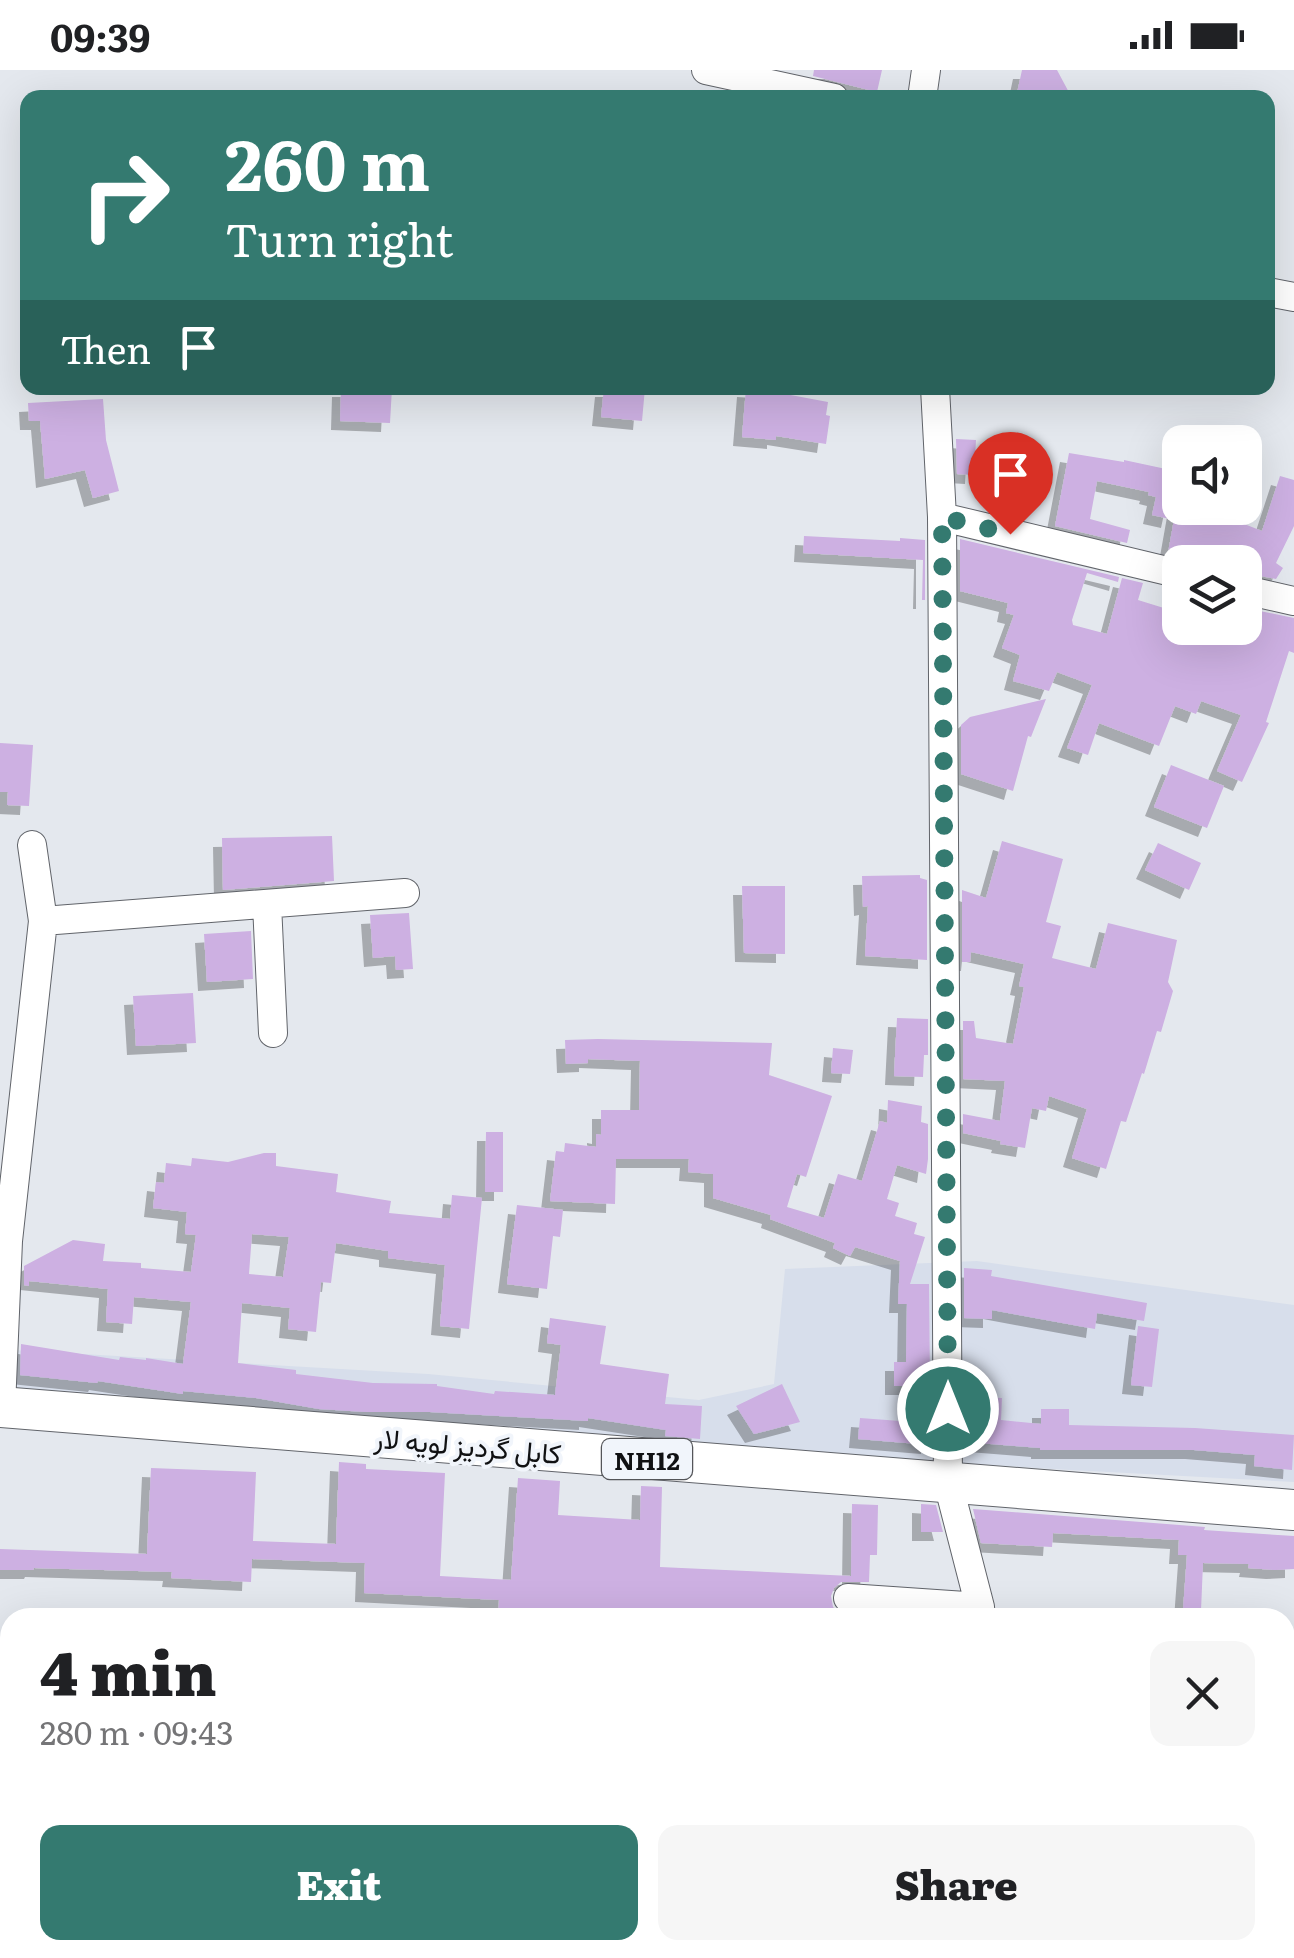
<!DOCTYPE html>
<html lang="en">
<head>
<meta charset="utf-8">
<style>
  :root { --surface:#fff; --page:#f6f6f6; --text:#202124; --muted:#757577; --accent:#347a70 }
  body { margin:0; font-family:Literata,Vazirmatn,serif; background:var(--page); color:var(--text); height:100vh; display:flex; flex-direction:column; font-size:38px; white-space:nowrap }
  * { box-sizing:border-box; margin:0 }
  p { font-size:32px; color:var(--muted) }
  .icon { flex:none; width:55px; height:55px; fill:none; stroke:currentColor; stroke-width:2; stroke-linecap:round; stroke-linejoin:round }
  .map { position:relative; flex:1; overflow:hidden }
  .side { position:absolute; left:0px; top:1538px; width:1295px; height:352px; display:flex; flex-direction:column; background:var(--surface); border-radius:30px 30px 0 0; box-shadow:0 10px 40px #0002 }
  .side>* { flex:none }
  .hud { position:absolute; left:20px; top:20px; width:1255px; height:305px; border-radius:20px; box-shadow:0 10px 40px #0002; background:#347a70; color:#fff; overflow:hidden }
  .controls { position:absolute; left:1162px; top:355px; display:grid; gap:20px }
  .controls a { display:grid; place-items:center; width:100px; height:100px; border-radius:20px; background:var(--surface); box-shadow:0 10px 40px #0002; font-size:50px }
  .pin { position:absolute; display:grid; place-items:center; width:85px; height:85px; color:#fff; margin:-102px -42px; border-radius:50% 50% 50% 0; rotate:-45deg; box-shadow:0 0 10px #0007 }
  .pin .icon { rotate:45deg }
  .me { position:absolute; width:110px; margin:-55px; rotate:0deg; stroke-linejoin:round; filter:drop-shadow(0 0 8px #0008) }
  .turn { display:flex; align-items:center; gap:35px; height:210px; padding:0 40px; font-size:45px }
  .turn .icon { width:130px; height:130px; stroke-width:2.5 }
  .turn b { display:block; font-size:70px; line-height:85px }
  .then { display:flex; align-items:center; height:95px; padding:0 40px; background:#0003; gap:20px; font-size:38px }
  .round { display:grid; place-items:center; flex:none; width:105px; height:105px; border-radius:20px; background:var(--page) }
  .overview { display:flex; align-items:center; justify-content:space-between; height:170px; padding:0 40px }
  h1 { font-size:60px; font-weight:800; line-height:75px }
  .primary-button { display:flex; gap:20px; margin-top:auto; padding:20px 40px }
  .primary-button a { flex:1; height:115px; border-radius:20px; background:var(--accent); color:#fff; font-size:40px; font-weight:800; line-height:115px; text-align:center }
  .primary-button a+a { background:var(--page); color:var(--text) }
  .status { display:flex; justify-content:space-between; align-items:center; height:70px; padding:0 50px; background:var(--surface); direction:ltr }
  .status svg { height:28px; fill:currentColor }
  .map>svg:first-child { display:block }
  .built { fill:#d7deeb }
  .building { fill:#cdb0e2; fill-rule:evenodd; filter:url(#shadow) }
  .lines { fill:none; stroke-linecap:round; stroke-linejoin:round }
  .minor-casing { stroke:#61646a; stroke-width:30 }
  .highway-casing { stroke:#61646a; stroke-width:42 }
  .minor { stroke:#fff; stroke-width:28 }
  .highway { stroke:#fff; stroke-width:40 }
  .route { stroke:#347a70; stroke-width:18; stroke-dasharray:0 32.4 }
  .labels { text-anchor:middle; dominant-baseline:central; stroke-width:8; stroke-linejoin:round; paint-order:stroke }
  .shield { fill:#f1f5fb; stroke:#545559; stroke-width:2.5 }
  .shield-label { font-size:25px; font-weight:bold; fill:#101113 }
  .street-label { font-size:28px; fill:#101113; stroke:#f1f5fb }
</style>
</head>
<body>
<div class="status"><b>09:39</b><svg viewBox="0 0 49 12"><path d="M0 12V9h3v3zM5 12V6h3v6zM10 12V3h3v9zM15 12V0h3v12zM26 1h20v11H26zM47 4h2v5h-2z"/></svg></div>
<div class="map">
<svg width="1294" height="1888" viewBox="0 0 1294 1888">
  <defs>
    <filter id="shadow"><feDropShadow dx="-9" dy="9" stdDeviation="0" flood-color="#0004"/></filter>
  </defs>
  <rect width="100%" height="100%" fill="#e4e8ee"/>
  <path class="built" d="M977,1191L1294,1235V1412L1052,1399L0,1327L13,1280L428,1304L699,1330L774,1314L785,1199Z"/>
  <path class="building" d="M814,0H882L877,22L813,6Z
    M1022,0H1057L1072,28H1016Z
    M341,318H392L390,353L340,351Z
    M604,318H645L642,351L601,347Z
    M746,318L780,320V323L828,332L826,345L830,346L826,374L776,366V370L742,367Z
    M103,329L106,370L119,421L93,428L85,400L45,409L40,351H29L28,333Z
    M956,369L976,370L974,405L957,404Z
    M1069,383L1124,392V390L1180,402L1170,449L1152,445L1156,427L1148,425L1149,422L1097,411L1090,449L1130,460L1127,473L1055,456Z
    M1280,406L1294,410V456L1276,493L1283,498L1276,509L1245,503V492H1193L1184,487L1168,483L1176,438H1215L1214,442L1262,461Z
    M804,466L900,471V468L925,470V530H922L923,490L803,483Z
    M960,469L1119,507L1118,512L1087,503L1072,550L1073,555L1107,564L1122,508L1143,513L1138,530L1180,543V558H1212L1227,561L1228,558H1245V538L1294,548V583L1289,581L1266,652L1269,653L1242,712L1217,701L1241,645L1201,631L1196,644L1175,636L1159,676L1099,653L1088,685L1067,678L1092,615L1057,602L1049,621L1013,611L1020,585L1002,578L1014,545L1006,543L1008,533L960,521Z
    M1046,629L1031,667L1028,666L1013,721L961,704V655L970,647Z
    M0,673L33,675L29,736L7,735L8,722H0Z
    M1171,695L1224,716L1207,758L1154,737Z
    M332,766L334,811L223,820L222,768Z
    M1002,771L1063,789L1046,852L1061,856L1052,888L1096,899L1108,853L1177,870L1168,912L1173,921L1161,962L1157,961L1144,1004L1142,1003L1126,1052L1121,1051L1106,1099L1072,1088L1087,1039L1049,1026L1046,1041L1032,1038L1025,1078L1000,1074L1001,1071L963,1063V1044L1000,1051L1005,1011L963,1009V951H974L976,968L1013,974L1024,917L1019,916L1024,894L971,882L970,892H962V820L986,828Z
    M1158,773L1201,793L1189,820L1145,800Z
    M920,805V808L927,810V890L865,886L868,836L863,837L862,806Z
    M742,816H785V884L744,883Z
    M409,843L413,899L396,900L395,886L373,888L370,845Z
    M251,861L253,909L207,912L204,864Z
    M193,923L196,973L136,976L133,926Z
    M897,948L928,949V985H924L923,1007L894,1006Z
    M598,969L772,973L769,1005L832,1026L806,1107L797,1104L787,1137L824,1148L838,1104L862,1111L880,1051L887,1053L888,1030L922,1036L921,1052L928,1054V1089L926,1104L897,1095L887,1129L899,1133L895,1146L917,1153L914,1164L925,1167L910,1214H929L930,1316H894V1292H906L907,1234H898L900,1191L855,1177L850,1186L833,1178L835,1173L770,1149L771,1145L713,1128V1104L688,1102L689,1089H616L615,1134L550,1131L556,1081L564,1082L565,1073L596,1077V1064L601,1065V1040H639L640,991L588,989V993L566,994L565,970Z
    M833,978L853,980L850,1004L831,1003Z
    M486,1062H503V1122H485Z
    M264,1083H276V1096L338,1104L336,1122L391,1131L389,1143L450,1149L452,1125L482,1128L469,1259L440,1256L445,1195L388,1188V1181L336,1173L331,1213L321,1212L316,1262L288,1259L290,1238L242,1233L238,1293L296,1300V1304L373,1313L437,1314V1316L494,1324L495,1321L555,1325L561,1275L547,1273L550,1248L606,1256L600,1294L669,1304L665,1334L702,1336L700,1369L665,1366L666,1360L588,1348V1351L430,1342H366L319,1339L256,1328L183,1321V1324L98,1311L97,1313L20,1305L21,1274L119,1290L120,1287L146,1290V1288L183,1294L191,1232L134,1227L132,1254L106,1252L108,1219L29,1211V1216L24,1215V1196L73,1170L105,1174L103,1191L141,1193V1198L191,1202L196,1165L185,1164L187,1142L153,1138L156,1112L164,1113L166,1093L191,1096L192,1088L228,1092ZM252,1164L289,1167L283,1207L249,1204Z
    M517,1135L563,1140L560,1167L553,1166L547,1219L507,1214Z
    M964,1198L992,1200L991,1206L1147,1233L1144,1251L1097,1243L1095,1259L992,1240V1249L964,1248Z
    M1138,1256L1159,1259L1152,1317L1131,1315Z
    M965,1295L974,1296L972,1322H977V1327L1002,1328L1001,1350L1041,1354V1339H1069V1355L1195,1358L1294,1365L1292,1400L1254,1396L1255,1385L1194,1380H1040V1378L965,1372Z
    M782,1314L800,1352L754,1364L736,1336Z
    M901,1347L930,1350V1375L858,1369L860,1348L900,1351Z
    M339,1392L366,1394V1399L445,1403L440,1506L511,1510L518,1408L560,1411L558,1445L640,1450L641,1416L662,1417L660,1497L851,1506L852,1434L878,1435L877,1485H870L869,1512H841L834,1518L831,1526L833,1537L839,1543L868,1548H660V1543L618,1542V1548H591V1542L546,1540L545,1545L516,1543V1548H498L499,1530L364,1523L365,1493L252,1489L251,1512L171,1508L172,1502L34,1498L33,1500H0V1479L147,1484L151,1398L256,1402L253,1471L336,1474Z
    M921,1434L936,1435L943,1462H921Z
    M973,1439L1205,1457L1204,1460L1294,1466V1499L1275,1500L1248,1498L1249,1494L1203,1493L1201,1541L1183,1540L1187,1485H1178L1179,1470L1053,1463L1052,1477L981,1473Z"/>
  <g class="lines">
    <g class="minor-casing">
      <path id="minor" d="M706,0L834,28
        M922,28L926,0
        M1268,222L1294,227
        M935,318L942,447L948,1413L980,1537L981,1548
        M942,447L1180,504
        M1245,520L1294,531
        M267,834L273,963
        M43,851L405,823
        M1,1337L8,1171L43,851L32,775
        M848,1528L980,1537
        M962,1880L963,1888"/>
    </g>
    <g class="highway-casing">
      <path id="highway" d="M0,1337L1294,1440"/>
    </g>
    <use href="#minor" class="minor"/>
    <use href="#highway" class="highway"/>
  </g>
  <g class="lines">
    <path class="route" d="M948,1339L942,447L1010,464"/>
  </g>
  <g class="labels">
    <rect class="shield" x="602" y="1369" width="90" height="40" rx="8"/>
    <g class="shield-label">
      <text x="647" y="1389">NH12</text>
    </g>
    <g class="street-label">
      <text transform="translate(468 1374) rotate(5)">کابل گردیز لویه لار</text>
    </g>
  </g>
</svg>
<div class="controls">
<a><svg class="icon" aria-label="sound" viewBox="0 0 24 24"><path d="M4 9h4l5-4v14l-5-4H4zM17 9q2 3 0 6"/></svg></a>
<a><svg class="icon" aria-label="layers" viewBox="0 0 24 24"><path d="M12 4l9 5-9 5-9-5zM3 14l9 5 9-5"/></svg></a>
</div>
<div class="pin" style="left:1010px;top:464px;background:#d93025"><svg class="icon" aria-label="arrive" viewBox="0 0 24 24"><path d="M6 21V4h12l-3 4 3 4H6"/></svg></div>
<svg class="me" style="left:948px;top:1339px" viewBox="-20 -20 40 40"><circle r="17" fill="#347a70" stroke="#fff" stroke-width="3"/><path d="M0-11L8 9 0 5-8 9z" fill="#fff"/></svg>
<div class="hud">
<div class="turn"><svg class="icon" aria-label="right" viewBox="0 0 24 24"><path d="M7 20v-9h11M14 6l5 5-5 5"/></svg><div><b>260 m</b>Turn right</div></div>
<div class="then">Then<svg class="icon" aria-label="arrive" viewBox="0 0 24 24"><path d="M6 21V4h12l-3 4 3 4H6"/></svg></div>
</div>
<section class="side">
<div class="overview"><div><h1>4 min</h1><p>280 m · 09:43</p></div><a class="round"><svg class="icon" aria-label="close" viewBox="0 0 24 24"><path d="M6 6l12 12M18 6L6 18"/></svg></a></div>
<div class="primary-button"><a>Exit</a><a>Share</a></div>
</section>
</div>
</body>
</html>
